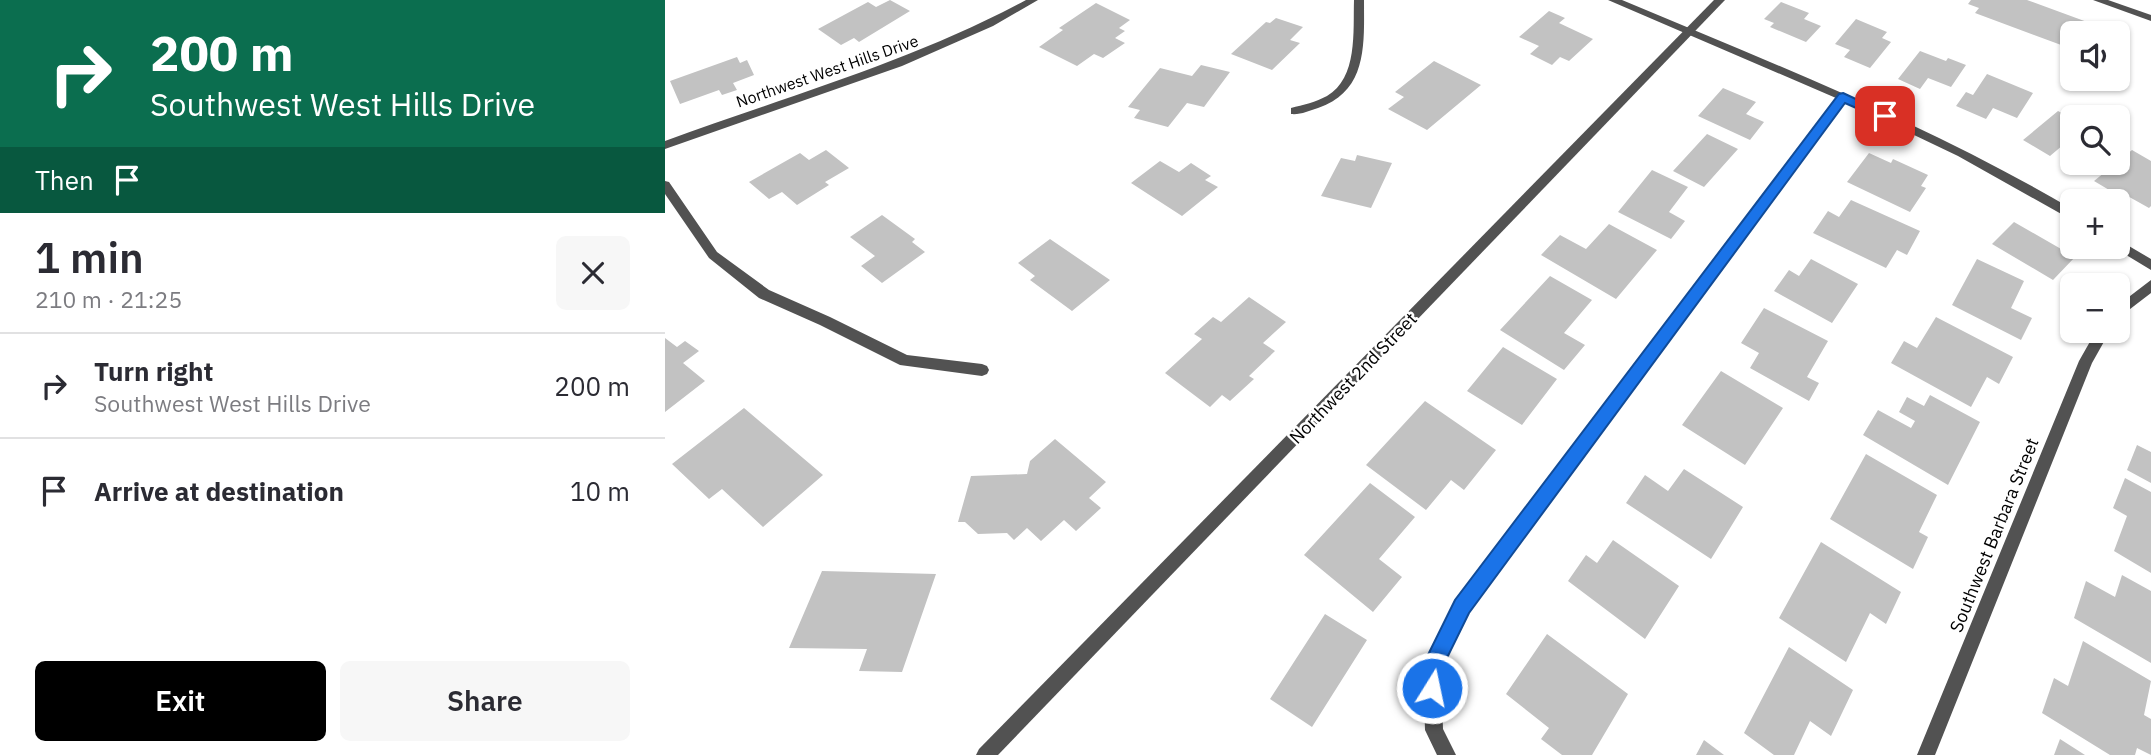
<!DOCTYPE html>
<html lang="en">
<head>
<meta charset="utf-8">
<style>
  :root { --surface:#fff; --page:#f7f7f7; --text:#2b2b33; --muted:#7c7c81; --line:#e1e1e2; --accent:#000 }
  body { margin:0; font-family:"IBM Plex Sans",sans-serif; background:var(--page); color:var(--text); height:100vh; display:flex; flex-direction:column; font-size:26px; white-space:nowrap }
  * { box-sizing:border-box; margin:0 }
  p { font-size:23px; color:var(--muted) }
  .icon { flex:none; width:38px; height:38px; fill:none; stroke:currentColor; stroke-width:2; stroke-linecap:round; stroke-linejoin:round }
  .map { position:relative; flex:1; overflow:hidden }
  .details { display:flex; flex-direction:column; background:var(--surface); width:665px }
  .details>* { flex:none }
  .guide { background:#0b6e4f; color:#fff; overflow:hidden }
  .tools { position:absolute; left:1395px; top:21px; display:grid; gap:14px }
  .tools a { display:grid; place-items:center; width:70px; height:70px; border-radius:10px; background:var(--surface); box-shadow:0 2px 5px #0004; font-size:35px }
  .pin { position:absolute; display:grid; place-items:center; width:60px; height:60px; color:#fff; margin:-30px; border-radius:14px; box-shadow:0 4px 10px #0006 }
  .me { position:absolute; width:77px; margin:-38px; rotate:10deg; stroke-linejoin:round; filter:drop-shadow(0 0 5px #0008) }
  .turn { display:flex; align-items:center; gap:24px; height:147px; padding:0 35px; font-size:32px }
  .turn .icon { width:91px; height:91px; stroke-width:2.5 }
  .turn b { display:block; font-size:49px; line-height:60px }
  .then { display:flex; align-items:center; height:66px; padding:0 35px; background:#0003; gap:14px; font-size:26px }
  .round { display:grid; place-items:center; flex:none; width:74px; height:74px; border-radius:10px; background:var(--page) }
  .head { display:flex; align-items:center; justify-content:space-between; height:119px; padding:0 35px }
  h1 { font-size:42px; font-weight:600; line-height:52px }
  .action { display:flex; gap:14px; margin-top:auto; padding:14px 35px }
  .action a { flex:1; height:80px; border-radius:10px; background:var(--accent); color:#fff; font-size:28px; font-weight:600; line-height:80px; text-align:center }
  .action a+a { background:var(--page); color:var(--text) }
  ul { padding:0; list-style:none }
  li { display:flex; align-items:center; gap:21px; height:105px; padding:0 35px; border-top:2px solid var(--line) }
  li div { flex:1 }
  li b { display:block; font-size:26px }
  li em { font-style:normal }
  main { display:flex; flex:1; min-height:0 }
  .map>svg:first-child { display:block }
  .building { fill:#c2c2c2 }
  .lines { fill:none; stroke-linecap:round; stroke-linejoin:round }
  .service { fill:#525252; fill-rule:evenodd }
  .minor { fill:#525252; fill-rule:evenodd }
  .tertiary { fill:#525252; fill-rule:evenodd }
  .route { fill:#1a73e8; stroke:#114b97; stroke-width:2 }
  .labels { text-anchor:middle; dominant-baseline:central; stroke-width:5; stroke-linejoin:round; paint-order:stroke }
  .far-street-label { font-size:16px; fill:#000; stroke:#fff }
  .street-label { font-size:18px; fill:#000; stroke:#fff }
</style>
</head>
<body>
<main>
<section class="details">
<div class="guide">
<div class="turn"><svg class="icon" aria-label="right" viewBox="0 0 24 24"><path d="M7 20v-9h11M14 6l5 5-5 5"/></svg><div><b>200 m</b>Southwest West Hills Drive</div></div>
<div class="then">Then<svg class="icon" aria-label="arrive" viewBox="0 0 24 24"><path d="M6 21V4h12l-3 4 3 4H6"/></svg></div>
</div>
<div class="head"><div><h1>1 min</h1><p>210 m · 21:25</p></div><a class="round"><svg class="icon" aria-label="close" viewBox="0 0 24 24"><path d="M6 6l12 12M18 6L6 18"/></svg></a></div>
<ul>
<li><svg class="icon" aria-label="right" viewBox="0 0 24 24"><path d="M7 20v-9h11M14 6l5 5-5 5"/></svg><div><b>Turn right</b><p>Southwest West Hills Drive</p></div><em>200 m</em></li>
<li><svg class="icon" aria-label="arrive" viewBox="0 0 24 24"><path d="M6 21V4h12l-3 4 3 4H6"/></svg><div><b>Arrive at destination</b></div><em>10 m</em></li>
</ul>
<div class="action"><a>Exit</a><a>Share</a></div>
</section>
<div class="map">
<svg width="1486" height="755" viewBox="0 0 1486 755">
  <rect width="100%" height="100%" fill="#fff"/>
  <path class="building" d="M225,0L245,11L194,42L189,38L176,45L153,29L203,2L211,7Z
    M1306,0H1362L1433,26L1430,33H1407V49L1310,13L1314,8L1303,4Z
    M1116,2L1144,13L1139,19L1156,26L1141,42L1105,27L1109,23L1099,19Z
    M431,3L465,20L454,28L460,31L450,38L460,43L438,58L429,54L412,66L374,47L398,30L394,28Z
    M884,11L900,18L894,23L928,39L904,61L895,57L887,65L865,54L874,46L854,37Z
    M611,18L638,27L625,40L635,43L607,70L566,54L601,22L605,23Z
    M1191,19L1222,32L1217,38L1226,42L1205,68L1179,57L1185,50L1170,44Z
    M1255,51L1281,61L1283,58L1301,65L1286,87L1263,78L1255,89L1233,79Z
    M72,57L75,63L82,60L89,75L68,83L72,90L57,95L54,90L15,104L5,81Z
    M769,61L816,85L762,130L723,109L739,97L730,92Z
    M536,65L565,72L539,107L522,103L503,127L469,118L475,110L463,107L495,68L527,76Z
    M1322,74L1368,93L1352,118L1328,108L1321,119L1291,106L1301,92L1308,95Z
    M1058,88L1091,102L1081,114L1099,122L1085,140L1033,116Z
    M1393,111L1407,118V150L1398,145L1385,156L1358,140Z
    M1042,134L1073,149L1039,187L1008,171Z
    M161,150L184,168L160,182L164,185L132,205L117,192L104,199L84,182L135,153L144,160Z
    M1467,150L1486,161V206L1484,208L1459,194L1456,197L1429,181Z
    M1204,153L1226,163L1228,159L1263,175L1256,186L1261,188L1245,212L1182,182Z
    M692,155L727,163L706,208L656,196L676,158L690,161Z
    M495,161L514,172L526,163L546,176L540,180L553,187L517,216L466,183Z
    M987,170L1023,187L1004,212L1020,221L1006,239L953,212Z
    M1186,200L1255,231L1242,255L1232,250L1221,268L1148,233L1163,211L1174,217Z
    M217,215L250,239L247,242L260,252L217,283L196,266L210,256L185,237Z
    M1349,222L1410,257L1388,280L1327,244Z
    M944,224L992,250L951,299L876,255L895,235L921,249Z
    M385,239L445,280L407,311L365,280L370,276L353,263Z
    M1146,259L1193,284L1167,323L1109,291L1124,270L1134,276Z
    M1312,259L1359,281L1346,308L1367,318L1356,340L1287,305Z
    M885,276L927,300L899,333L920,345L899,370L835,330Z
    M584,297L621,322L598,343L610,351L584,376L589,379L565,401L557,395L545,407L500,373L537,339L529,334L548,317L556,322Z
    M1099,308L1163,341L1142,377L1154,383L1144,401L1085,368L1094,353L1076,343Z
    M1271,317L1348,357L1334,384L1322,377L1306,407L1226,363L1239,341L1252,348Z
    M0,338L12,347L20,341L34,351L18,363L40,381L0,412Z
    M838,347L892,379L857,425L802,391Z
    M1056,371L1118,408L1080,465L1017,425Z
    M1265,395L1315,422L1283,485L1198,435L1213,410L1246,428L1250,421L1234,412L1242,397L1259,406Z
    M760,401L831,450L799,490L786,480L761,510L701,465Z
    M79,408L158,475L98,527L57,489L44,499L7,464Z
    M390,439L441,482L424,498L436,508L411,531L399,520L376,541L362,528L349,540L342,533L313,534L300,522H293L306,476L362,474L365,461Z
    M1472,445L1486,452V483L1462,470Z
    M1201,454L1272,495L1254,532L1263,537L1248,569L1165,519Z
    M1019,469L1078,507L1046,559L961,503L980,475L1003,491Z
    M1460,478L1486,492V573L1449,551L1462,516L1448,508Z
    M705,483L750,517L714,559L737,577L708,612L639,555Z
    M948,540L1014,586L980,639L903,581L921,555L932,563Z
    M1156,542L1236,592L1221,624L1205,613L1181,662L1114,618Z
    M157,571L271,574L237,672L194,671L202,649L124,648Z
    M1457,575L1486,591V663L1409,618L1421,581L1450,597Z
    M660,614L702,640L647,727L605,699Z
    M882,634L963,694L927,755H897L876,739L884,728L841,694Z
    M1418,641L1486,681L1479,715L1486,719V755L1472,748L1470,755H1445L1377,713L1389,678L1403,686Z
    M1124,647L1188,690L1166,736L1145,721L1129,755H1109L1079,733Z
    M1395,739L1420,755H1389Z
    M1039,740L1059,755H1031Z"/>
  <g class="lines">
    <path class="service" d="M1428,0H1443L1486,15V21Z"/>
    <path class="minor" d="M361,0H373L328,26L237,66L0,149V141C122,96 246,62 361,0Z
      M689,0H699C699,44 703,91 653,108C644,111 635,115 626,114V108C638,105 651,102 662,96C693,78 688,31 689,0Z
      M943,0H957C1110,64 1264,125 1407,209V220L1293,156L1180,102L803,613L776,668L778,729L791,755H772L760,730L758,667L791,601L1171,98Z
      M0,181L4,182L52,252L104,290L165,317L242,355L317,364L322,366L324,370L322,374L317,376L235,365L155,325L94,298L44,258L0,194Z
      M1452,239L1486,259V270L1448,247H1452Z
      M1486,280V293L1452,319V306Z
      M1431,331H1445L1427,363L1270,755H1252L1414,361Z"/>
    <path class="tertiary" d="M1049,0H1060L333,755H311L314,749Z"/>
  </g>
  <path class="route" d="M1178,93L1227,116L1220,121L1216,119L1180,103L804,613L777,668V688L774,695L767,698L760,695L757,667L790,600L1174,94Z"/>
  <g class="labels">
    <g class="far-street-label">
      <text transform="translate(162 71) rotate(-19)">Northwest West Hills Drive</text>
    </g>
    <g class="street-label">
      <text transform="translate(688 378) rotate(-46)">Northwest 2nd Street</text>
      <text transform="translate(1329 535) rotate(-68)">Southwest Barbara Street</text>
    </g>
  </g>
</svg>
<div class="tools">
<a><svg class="icon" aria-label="sound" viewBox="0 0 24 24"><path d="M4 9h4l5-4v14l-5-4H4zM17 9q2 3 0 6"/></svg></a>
<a><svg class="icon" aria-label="search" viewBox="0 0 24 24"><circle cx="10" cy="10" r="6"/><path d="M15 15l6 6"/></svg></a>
<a>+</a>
<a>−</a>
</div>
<div class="pin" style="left:1220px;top:116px;background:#d93025"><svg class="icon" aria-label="arrive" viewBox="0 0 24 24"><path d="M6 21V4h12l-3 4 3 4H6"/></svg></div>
<svg class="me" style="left:767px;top:688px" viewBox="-20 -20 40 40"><circle r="17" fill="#1a73e8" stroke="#fff" stroke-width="3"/><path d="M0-11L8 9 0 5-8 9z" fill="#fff"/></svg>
</div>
</main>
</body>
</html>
